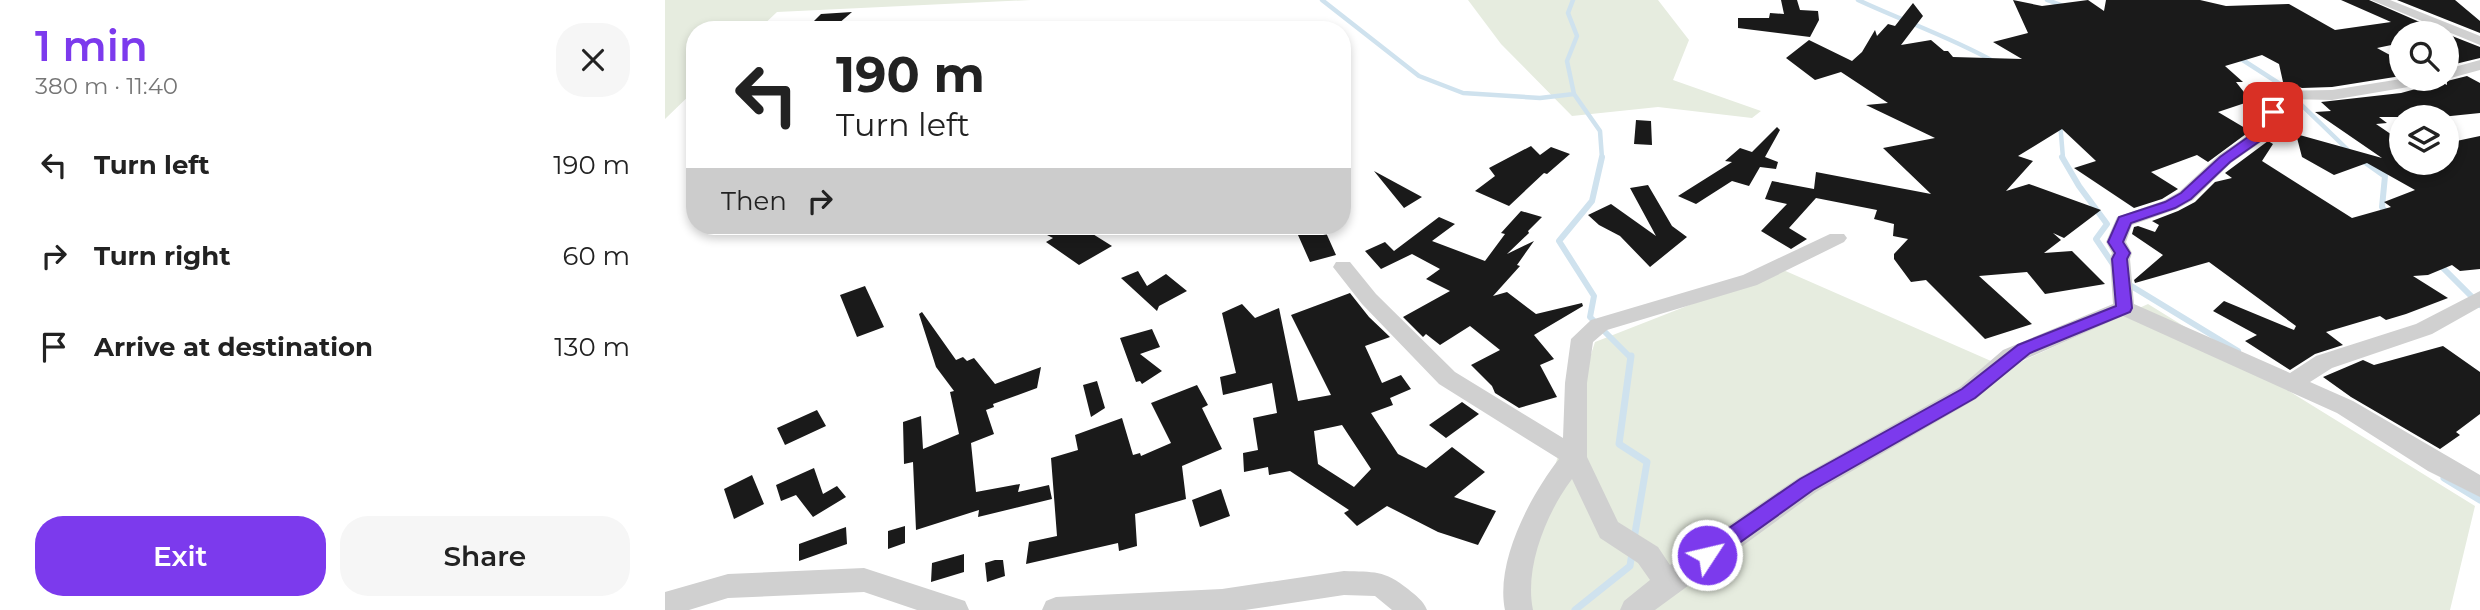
<!DOCTYPE html>
<html lang="en">
<head>
<meta charset="utf-8">
<style>
  :root { --surface:#fff; --page:#f6f6f6; --text:#222; --muted:#767676; --accent:#7c3aed }
  body { margin:0; font-family:Montserrat,sans-serif; background:var(--page); color:var(--text); height:100vh; display:flex; flex-direction:column; font-size:26px; white-space:nowrap }
  * { box-sizing:border-box; margin:0 }
  p { font-size:23px; color:var(--muted) }
  .icon { flex:none; width:38px; height:38px; fill:none; stroke:currentColor; stroke-width:2; stroke-linecap:round; stroke-linejoin:round }
  .map { position:relative; flex:1; overflow:hidden }
  .panel { display:flex; flex-direction:column; background:var(--surface); width:665px }
  .panel>* { flex:none }
  .hud { position:absolute; left:21px; top:21px; width:665px; height:214px; border-radius:28px; box-shadow:0 4px 10px #0003; background:#fff; color:var(--text); overflow:hidden }
  .fabs { position:absolute; left:1724px; top:21px; display:grid; gap:14px }
  .fabs a { display:grid; place-items:center; width:70px; height:70px; border-radius:50%; background:var(--surface); box-shadow:0 4px 10px #0003; font-size:35px }
  .pin { position:absolute; display:grid; place-items:center; width:60px; height:60px; color:#fff; margin:-30px; border-radius:14px; box-shadow:0 4px 10px #0006 }
  .me { position:absolute; width:77px; margin:-38px; rotate:55deg; stroke-linejoin:round; filter:drop-shadow(0 0 5px #0008) }
  .turn { display:flex; align-items:center; gap:24px; height:147px; padding:0 35px; font-size:32px }
  .turn .icon { width:91px; height:91px; stroke-width:2.5 }
  .turn b { display:block; font-size:49px; line-height:60px }
  .then { display:flex; align-items:center; height:66px; padding:0 35px; background:#0003; gap:14px; font-size:26px }
  .round { display:grid; place-items:center; flex:none; width:74px; height:74px; border-radius:28px; background:var(--page) }
  .headline { display:flex; align-items:center; justify-content:space-between; height:119px; padding:0 35px }
  h1 { font-size:42px; font-weight:600; line-height:52px; color:var(--accent) }
  .primary-button { display:flex; gap:14px; margin-top:auto; padding:14px 35px }
  .primary-button a { flex:1; height:80px; border-radius:28px; background:var(--accent); color:#fff; font-size:28px; font-weight:600; line-height:80px; text-align:center }
  .primary-button a+a { background:var(--page); color:var(--text) }
  ul { padding:0; list-style:none }
  li { display:flex; align-items:center; gap:21px; height:91px; padding:0 35px }
  li div { flex:1 }
  li b { display:block; font-size:26px }
  li em { font-style:normal }
  main { display:flex; flex:1; min-height:0 }
  .map>svg:first-child { display:block }
  .green { fill:#e6ecdf }
  .lines { fill:none; stroke-linecap:round; stroke-linejoin:round }
  .stream-far2 { stroke:#cfe2ee; stroke-width:4.5 }
  .stream-far1 { stroke:#cfe2ee; stroke-width:6 }
  .stream { stroke:#cfe2ee; stroke-width:7 }
  .building { fill:#1a1a1a; fill-rule:evenodd }
  .minor { fill:#d0d0d0; fill-rule:evenodd }
  .route { fill:#7c3aed; stroke:#51269a; stroke-width:2 }
</style>
</head>
<body>
<main>
<section class="panel">
<div class="headline"><div><h1>1 min</h1><p>380 m · 11:40</p></div><a class="round"><svg class="icon" aria-label="close" viewBox="0 0 24 24"><path d="M6 6l12 12M18 6L6 18"/></svg></a></div>
<ul>
<li><svg class="icon" aria-label="left" viewBox="0 0 24 24"><path d="M17 20v-9H6M10 6l-5 5 5 5"/></svg><div><b>Turn left</b></div><em>190 m</em></li>
<li><svg class="icon" aria-label="right" viewBox="0 0 24 24"><path d="M7 20v-9h11M14 6l5 5-5 5"/></svg><div><b>Turn right</b></div><em>60 m</em></li>
<li><svg class="icon" aria-label="arrive" viewBox="0 0 24 24"><path d="M6 21V4h12l-3 4 3 4H6"/></svg><div><b>Arrive at destination</b></div><em>130 m</em></li>
</ul>
<div class="primary-button"><a>Exit</a><a>Share</a></div>
</section>
<div class="map">
<svg width="1815" height="610" viewBox="0 0 1815 610">
  <rect width="100%" height="100%" fill="#fff"/>
  <path class="green" d="M0,0H366L112,12L93,30H30V90L0,119Z
    M803,0H993L1024,40L1008,80L1096,111L1087,118L993,107L907,116L836,44Z
    M1116,269L1342,368L1483,304L1810,506L1785,610H862V552L930,342Z"/>
  <g class="lines">
    <path class="stream-far2" d="M657,0L754,76L798,93L875,98L909,94
      M908,0L903,13L912,36L902,61L909,94L935,131L937,158
      M1193,0C1238,21 1285,37 1328,61
      M1382,0L1396,5
      M1573,57L1615,84L1684,151
      M1395,122L1398,158"/>
    <path class="stream-far1" d="M937,157L927,201L894,241L929,296L925,317L966,358
      M1397,157L1414,186L1442,224L1431,239L1450,267
      M1696,159L1720,176L1717,207L1722,214
      M1773,263L1815,305
      M1463,284L1573,351"/>
    <path class="stream" d="M966,356L954,444L982,462L969,539
      M1779,478L1815,500
      M910,610L965,566L967,553"/>
  </g>
  <path class="building" d="M1116,0H1132L1135,10L1153,11L1154,20L1145,37L1073,28V18H1104L1105,13L1119,14Z
    M1348,0L1377,6L1423,0L1439,11L1441,0H1535L1561,6L1624,4L1670,30L1726,22L1676,0H1704L1780,33H1736V43L1712,48L1736,61V76L1667,87L1637,88L1618,82L1614,64L1597,55L1560,66L1578,82H1571L1586,101L1553,112L1585,131L1543,162L1532,155L1486,172L1513,189L1497,199L1469,208L1409,168L1431,161L1397,129L1353,156L1368,161L1341,191L1364,184L1436,210L1399,238L1388,233L1396,240L1379,253L1407,251L1440,284L1380,294L1362,272L1314,276L1367,324L1320,339L1261,280L1246,282L1229,259V254L1243,239L1228,236L1229,224L1209,219L1212,210L1151,198L1124,228L1142,239L1126,249L1096,231L1122,204L1100,199L1107,181L1149,189L1151,172L1266,194L1218,148L1270,138L1201,105L1223,103L1176,72L1150,80L1121,58L1144,40L1187,61L1197,52L1210,30L1212,36L1223,24L1230,26L1248,3L1258,16L1236,45L1266,40L1279,51H1283L1288,57L1357,59L1328,42L1363,33Z
    M1732,0H1790L1815,21V33Z
    M187,12L166,30H140L156,14Z
    M1782,34L1815,47V58L1782,66Z
    M1802,76L1815,83V113L1776,117H1714L1722,123L1711,124L1736,141V163H1782V143L1815,136V269L1795,271L1787,265L1763,275L1748,276L1783,298L1741,314L1721,320L1715,316L1661,332L1678,345L1650,354L1625,370L1580,341L1592,335L1548,311L1559,301L1629,330L1631,326L1544,262L1470,283L1469,280L1498,255L1467,234L1469,227L1473,226L1490,232L1494,225L1487,221L1513,211L1530,202L1550,182L1567,178L1560,173L1603,141L1608,144L1597,161L1687,218L1726,207L1719,202L1750,190L1702,163L1669,175L1637,157L1631,134L1717,158L1650,112L1666,111L1656,102L1736,93L1776,82L1782,85V81Z
    M971,120L986,121L987,145L969,144Z
    M1112,127L1115,130L1100,157L1113,162L1111,169L1095,167L1084,186L1067,181L1031,204L1013,196L1067,162L1060,161L1075,148L1087,152Z
    M866,146L875,155L886,147L905,154L882,174L879,173L844,206L810,191L830,176L824,168Z
    M709,171L757,197L739,208Z
    M983,185L1007,226L1022,237L985,267L955,236L934,225L923,215L946,204L991,236L965,188Z
    M856,211L877,217L863,231L864,233L842,254L869,241L852,265L855,266L828,296L842,292L871,314L917,303L918,306L869,335L889,359L875,365L892,397L854,408L830,393L827,386L806,365L835,350L805,326L775,345L761,334L758,337L738,317L785,291L761,279L775,269L747,254L716,269L700,251L720,242L729,251L774,217L790,224L767,241L820,261L840,234L836,233Z
    M397,226H415L447,246L414,265L381,242L388,238L382,235Z
    M629,226H658L671,255L645,262Z
    M473,271L482,286L501,274L522,291L494,306L492,311L456,278Z
    M200,286L219,327L192,337L175,295Z
    M685,293L704,317L725,337L700,346L717,383L736,375L746,389L725,398L728,405L706,413L733,454L761,468L787,447L820,472L789,497L831,511L813,545L773,532L722,506L692,526L679,513L684,510L625,471L604,475L603,467L579,472L578,453L593,450L588,418L612,413L607,383L558,395L555,377L571,373L557,313L577,304L590,318L614,308L633,401L666,395L626,315ZM677,425L706,469L689,487L653,464L649,431Z
    M257,312L291,360L298,357L302,361L309,358L330,384L376,367L372,388L328,404L329,407L321,410L329,434L306,443L311,492L355,484L353,492L384,485L387,499L313,517L314,510L251,530L248,462L239,464L238,422L256,416L258,449L294,434L285,392L289,391L271,367L254,314Z
    M487,329L495,347L475,354L497,371L477,384L475,381L471,382L455,338Z
    M1778,346L1815,372V414L1791,432L1795,435L1775,449L1686,397L1658,377L1698,360L1709,365Z
    M432,381L440,408L426,417L418,385Z
    M532,385L543,405L537,408L557,449L517,466L521,499L470,514L472,546L454,551L453,543L361,564L364,542L392,536L386,458L413,450L410,435L457,418L468,455L475,453L476,456L506,443L486,403Z
    M797,402L814,414L781,438L764,425Z
    M152,410L161,426L120,445L112,428Z
    M149,468L158,494L172,486L181,497L148,517L131,495L116,501L111,485Z
    M87,475L99,504L69,519L59,489Z
    M556,489L565,516L535,527L527,500Z
    M240,526V543L223,549V531Z
    M181,527L182,544L134,561V544Z
    M299,554V572L266,582L267,563Z
    M330,560H338L340,576L322,582L320,563Z"/>
  <g class="lines">
    <path class="minor" d="M1706,0H1725L1815,36V45Z
      M1815,60V70L1782,79V69Z
      M1736,79H1769L1761,84L1667,100L1615,99L1616,112L1609,133L1566,163L1528,200L1512,209L1467,225L1461,242L1467,253L1465,259L1469,304L1625,373L1651,356L1751,324L1815,291V307L1767,334L1667,368L1645,382L1688,401L1815,475V497L1763,471L1672,413L1458,316L1354,362L1311,399L1151,492L990,610H955L959,601L985,580L973,563L935,538L907,479C882,512 859,567 868,610H840C830,562 865,496 894,459L774,384L697,304L668,267L671,262H685L711,294L790,372L898,438L900,383L906,339L926,320L1078,275L1165,234H1179L1182,238L1179,242L1092,285L942,330L928,342L922,383V457L953,522L993,547L1005,565L1133,478L1295,387L1338,350L1448,304L1445,259L1447,253L1441,242L1452,217L1498,201L1514,192L1554,155L1595,127L1601,91L1667,90Z
      M199,568L300,601L304,610H252L199,592L63,598L24,610H0V592L63,574Z
      M679,571C709,572 719,570 743,589C751,596 758,600 762,610H727L710,596L679,595L580,610H377L381,601L391,597L557,589Z"/>
  </g>
  <path class="route" d="M1608,108L1614,112L1608,132L1565,162L1526,199L1510,208L1466,223L1458,242L1465,253L1462,259L1467,308L1465,312L1365,353L1310,398L1148,490L1049,561L1042,563L1035,561L1032,555L1035,548L1135,479L1297,389L1353,345L1451,306L1447,259L1450,253L1443,242L1454,217L1500,202L1516,193L1555,157L1597,127L1601,112Z"/>
</svg>
<div class="fabs">
<a><svg class="icon" aria-label="search" viewBox="0 0 24 24"><circle cx="10" cy="10" r="6"/><path d="M15 15l6 6"/></svg></a>
<a><svg class="icon" aria-label="layers" viewBox="0 0 24 24"><path d="M12 4l9 5-9 5-9-5zM3 14l9 5 9-5"/></svg></a>
</div>
<div class="pin" style="left:1608px;top:112px;background:#d93025"><svg class="icon" aria-label="arrive" viewBox="0 0 24 24"><path d="M6 21V4h12l-3 4 3 4H6"/></svg></div>
<svg class="me" style="left:1042px;top:555px" viewBox="-20 -20 40 40"><circle r="17" fill="#7c3aed" stroke="#fff" stroke-width="3"/><path d="M0-11L8 9 0 5-8 9z" fill="#fff"/></svg>
<div class="hud">
<div class="turn"><svg class="icon" aria-label="left" viewBox="0 0 24 24"><path d="M17 20v-9H6M10 6l-5 5 5 5"/></svg><div><b>190 m</b>Turn left</div></div>
<div class="then">Then<svg class="icon" aria-label="right" viewBox="0 0 24 24"><path d="M7 20v-9h11M14 6l5 5-5 5"/></svg></div>
</div>
</div>
</main>
</body>
</html>
